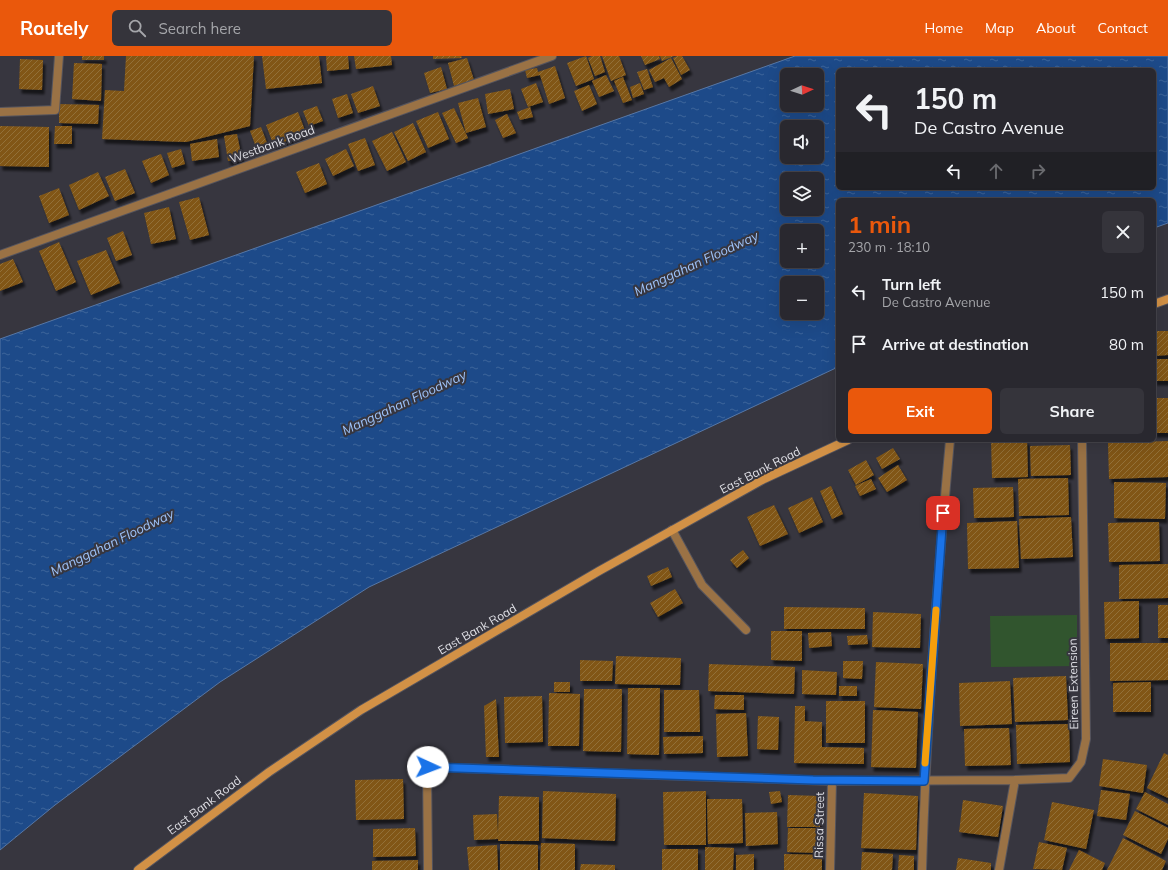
<!DOCTYPE html>
<html lang="en">
<head>
<meta charset="utf-8">
<style>
  :root { --surface:#29282f; --page:#35343b; --text:#f1f3f6; --muted:#a5a6aa; --line:#45444b; --accent:#ea580c }
  body { margin:0; font-family:Mulish,sans-serif; background:var(--page); color:var(--text); height:100vh; display:flex; flex-direction:column; font-size:15px; white-space:nowrap }
  * { box-sizing:border-box; margin:0 }
  p { font-size:13px; color:var(--muted) }
  .icon { flex:none; width:22px; height:22px; fill:none; stroke:currentColor; stroke-width:2; stroke-linecap:round; stroke-linejoin:round }
  .map { position:relative; flex:1; overflow:hidden }
  .side { position:absolute; left:836px; top:142px; width:320px; height:244px; display:flex; flex-direction:column; background:var(--surface); border-radius:6px; box-shadow:0 4px 16px #0002,0 0 0 1px var(--line) }
  .side>* { flex:none }
  .banner { position:absolute; left:836px; top:12px; width:320px; height:122px; border-radius:6px; box-shadow:0 4px 16px #0002,0 0 0 1px var(--line); background:#29282f; color:var(--text); overflow:hidden }
  .needle { width:26px; rotate:86deg }
  .controls { position:absolute; left:780px; top:12px; display:grid; gap:8px }
  .controls a { display:grid; place-items:center; width:44px; height:44px; border-radius:6px; background:var(--surface); box-shadow:0 4px 16px #0002,0 0 0 1px var(--line); font-size:20px }
  .pin { position:absolute; display:grid; place-items:center; width:34px; height:34px; color:#fff; margin:-17px; border-radius:8px; box-shadow:0 2px 6px #0006 }
  .me { position:absolute; width:44px; margin:-22px; rotate:92deg; stroke-linejoin:round; filter:drop-shadow(0 0 3px #0008) }
  .turn { display:flex; align-items:center; gap:14px; height:84px; padding:0 12px; font-size:18px }
  .turn .icon { width:52px; height:52px; stroke-width:2.5 }
  .turn b { display:block; font-size:28px; line-height:34px }
  .lanes { display:flex; align-items:center; height:38px; padding:0 12px; background:#0003; justify-content:center; gap:20px; direction:ltr }
  .lanes .off { opacity:.35 }
  .round { display:grid; place-items:center; flex:none; width:42px; height:42px; border-radius:6px; background:var(--page) }
  .overview { display:flex; align-items:center; justify-content:space-between; height:68px; padding:0 12px }
  h1 { font-size:24px; font-weight:700; line-height:30px; color:var(--accent) }
  .cta { display:flex; gap:8px; margin-top:auto; padding:8px 12px }
  .cta a { flex:1; height:46px; border-radius:6px; background:var(--accent); color:#fff; font-size:16px; font-weight:700; line-height:46px; text-align:center }
  .cta a+a { background:var(--page); color:var(--text) }
  ul { padding:0; list-style:none }
  li { display:flex; align-items:center; gap:12px; height:52px; padding:0 12px }
  li div { flex:1 }
  li b { display:block; font-size:15px }
  li em { font-style:normal }
  header { display:flex; align-items:center; gap:24px; box-sizing:border-box; height:56px; padding:0 20px; background:var(--accent); color:#fff }
  header strong { font-size:19px }
  nav { display:flex; gap:22px; margin-inline-start:auto; font-size:14px }
  .search { width:280px; height:36px; background:var(--page); display:flex; align-items:center; gap:10px; box-sizing:border-box; padding:0 14px; border-radius:6px; color:var(--muted); font-size:15px }
  .map>svg:first-child { display:block }
  .green { fill:#31552e }
  .water { fill:url(#water-ripples); stroke:#5777a5; fill-rule:evenodd }
  .building { fill:url(#building-hatch); filter:url(#shadow) }
  .lines { fill:none; stroke-linecap:round; stroke-linejoin:round }
  .service-casing { stroke:#55545d; stroke-width:10 }
  .minor-casing { stroke:#55545d; stroke-width:10 }
  .tertiary-casing { stroke:#55545d; stroke-width:10 }
  .secondary-casing { stroke:#55545d; stroke-width:10 }
  .service { stroke:#9a7245; stroke-width:8 }
  .minor { stroke:#9a7245; stroke-width:8 }
  .tertiary { stroke:#9a7245; stroke-width:8 }
  .secondary { stroke:#d29146; stroke-width:8 }
  .route-casing { stroke:#114b97; stroke-width:10 }
  .route { stroke:#1a73e8; stroke-width:7 }
  .slow { stroke:#f59e0b; stroke-width:7 }
  .labels { text-anchor:middle; dominant-baseline:central; stroke-width:4; stroke-linejoin:round; paint-order:stroke }
  .street-label { font-size:12px; fill:#dfdfe5; stroke:#37363f }
  .water-label { font-size:13px; font-style:italic; fill:#9ec3fa; stroke:#37363f }
</style>
</head>
<body>
<header>
<strong>Routely</strong>
<div class="search"><svg class="icon" aria-label="search" viewBox="0 0 24 24"><circle cx="10" cy="10" r="6"/><path d="M15 15l6 6"/></svg>Search here</div>
<nav><a>Home</a><a>Map</a><a>About</a><a>Contact</a></nav>
</header>
<div class="map">
<svg width="1168" height="814" viewBox="0 0 1168 814">
  <defs>
    <pattern id="water-ripples" width="26" height="14" patternUnits="userSpaceOnUse"><rect width="26" height="14" fill="#1d4a89"/><path d="M2 4q2-2 4 0t4 0M15 11q2-2 4 0t4 0" fill="none" stroke="#3d649a"/></pattern>
    <pattern id="building-hatch" width="6" height="6" patternUnits="userSpaceOnUse"><rect width="6" height="6" fill="#815718"/><path d="M-1 1l2-2M0 6l6-6M5 7l2-2" fill="none" stroke="#926f39"/></pattern>
    <filter id="shadow"><feDropShadow dx="2.5" dy="4.5" stdDeviation="1" flood-color="#0009"/></filter>
  </defs>
  <rect width="100%" height="100%" fill="#37363f"/>
  <path class="green" d="M1077,559V610L991,611L990,560Z"/>
  <path class="water" d="M795,0H1168V167L1154,172V144H838V311L369,531L220,626L55,749L0,794V283ZM838,14H1154V132H838ZM787,19H817V49H787ZM787,71H817V101H787ZM787,123H817V153H787ZM787,175H817V205H787ZM787,227H817V257H787Z"/>
  <path class="building" d="M82,0H104V4H82Z
    M126,0H254L250,70L186,86L102,83L105,34L124,35Z
    M262,0H319L322,27L266,33Z
    M326,0H348L349,13L327,15Z
    M354,0H391L392,9L356,13Z
    M433,0H461L462,2L433,3Z
    M586,0L594,23L576,30L567,7Z
    M592,0H600L605,16L595,20L588,2Z
    M602,0H619L626,19L611,25Z
    M641,0H659L660,3L645,9Z
    M660,0H674L662,5Z
    M677,0H682L690,14L681,19L673,2Z
    M467,2L474,24L454,30L448,7Z
    M671,2L682,23L669,31L664,22L655,26L649,14Z
    M20,3L43,4L42,34L19,33Z
    M74,7L102,8L101,45L72,43Z
    M555,10L565,42L549,48L540,19L527,22L525,14L537,12L538,16Z
    M441,11L447,33L430,37L424,17Z
    M647,13L653,31L644,34L637,16Z
    M606,19L614,35L599,41L592,25Z
    M623,21L632,44L623,47L614,25Z
    M536,27L543,46L528,51L521,33Z
    M640,27L644,38L633,42L630,31Z
    M589,29L597,48L582,55L574,35Z
    M373,30L380,50L358,57L351,38Z
    M510,33L514,53L488,58L485,38Z
    M347,38L353,57L338,62L332,43Z
    M478,42L486,71L466,77L458,47Z
    M59,48L99,49L98,68L59,67Z
    M317,50L323,65L309,70L303,55Z
    M530,51L533,61L520,64L517,56Z
    M454,52L468,82L456,87L442,57Z
    M298,56L306,77L274,90L266,69Z
    M438,56L449,83L428,92L416,65Z
    M507,58L516,77L503,82L495,64Z
    M413,67L426,96L408,105L394,76Z
    M0,70L49,71V111L0,110Z
    M55,70H72V88H54Z
    M261,71L267,87L256,91L250,75Z
    M392,76L406,106L387,115L372,85Z
    M237,78L242,103L228,105L224,80Z
    M365,82L375,109L358,115L348,88Z
    M217,83L219,101L192,105L190,88Z
    M181,93L185,108L172,112L167,97Z
    M346,93L354,110L333,120L325,103Z
    M161,98L169,119L151,127L142,105Z
    M319,107L327,128L305,137L296,116Z
    M125,113L135,137L115,145L105,121Z
    M98,116L109,140L79,154L69,129Z
    M59,132L69,159L49,167L39,140Z
    M199,141L209,179L190,184L179,146Z
    M169,151L176,183L151,188L144,157Z
    M123,175L132,199L116,205L107,182Z
    M59,186L76,226L56,235L39,195Z
    M106,194L120,227L91,239L77,205Z
    M13,203L23,226L0,235V208Z
    M1154,275H1168V299L1154,300Z
    M1154,303H1168V325H1154Z
    M1154,342H1168V377H1154Z
    M991,384H1027L1028,421L992,422Z
    M1168,385V421L1109,423L1108,387Z
    M1070,389L1071,419L1031,420L1030,390Z
    M893,392L900,403L882,413L876,402Z
    M866,404L874,419L856,429L848,414Z
    M898,409L907,424L887,436L878,422Z
    M1068,422L1069,459L1019,460L1018,423Z
    M871,423L876,433L860,440L855,430Z
    M1114,426L1166,427L1165,463L1114,462Z
    M831,430L843,458L832,463L820,435Z
    M1013,431L1014,461L974,462L973,432Z
    M812,441L823,466L799,477L788,452Z
    M774,449L788,478L760,490L747,461Z
    M1071,461L1073,501L1021,503L1019,463Z
    M1017,465L1019,512L968,513L967,467Z
    M1159,466L1160,505L1109,506L1108,467Z
    M743,494L749,502L737,512L730,504Z
    M1168,508V542L1119,543V509Z
    M668,511L672,521L651,530L647,520Z
    M675,533L683,547L658,561L650,547Z
    M1139,545V582L1105,583L1104,546Z
    M1158,549H1168V582H1158Z
    M784,551L865,552V573H784Z
    M873,556L921,558L920,592L872,591Z
    M771,575H802V605L771,604Z
    M831,576L832,590L809,592L808,577Z
    M867,579L868,588L848,589L847,580Z
    M1110,587H1168V624L1110,625Z
    M616,600L681,602L680,629L615,628Z
    M580,604L613,605L612,625H580Z
    M843,605H863L862,623L843,622Z
    M876,606L923,608L921,653L874,651Z
    M709,608L795,611L794,638L708,635Z
    M802,614L837,616L836,639L802,638Z
    M1066,620L1068,664L1015,666L1013,622Z
    M1010,625L1012,668L960,670L959,627Z
    M554,626H570V636H554Z
    M1151,626V656H1113V627Z
    M839,630H857V640H839Z
    M628,632H660L659,699L627,698Z
    M584,633H622L621,696L583,695Z
    M664,634H699L700,676H664Z
    M549,637L580,638L579,690H548Z
    M715,639H744V654L714,653Z
    M542,640L543,686L505,687L504,641Z
    M496,643L499,701H486L484,650Z
    M826,645H865V687H826Z
    M795,650H805V665L822,666V691L864,692V708L794,707Z
    M873,654L918,656L916,712L871,711Z
    M746,657L748,700L717,701L716,658Z
    M758,660L779,661L778,694L757,693Z
    M1069,668L1070,706L1017,708L1016,669Z
    M1009,672L1011,709L965,710L964,673Z
    M703,680V697L664,698L663,681Z
    M1164,697L1168,699V742L1147,732Z
    M1103,703L1147,709L1143,737L1099,730Z
    M403,723L404,763L356,764L355,724Z
    M1101,734L1130,738L1126,764L1097,760Z
    M543,735L616,738L615,785L542,782Z
    M706,735V789H664L663,736Z
    M780,735L782,746L771,748L769,736Z
    M1145,736L1168,748V769L1136,753Z
    M864,737L918,740L916,794L861,792Z
    M788,739L821,740L820,771H787Z
    M499,740L539,741V785H498V783L474,784L473,759L497,758L498,779Z
    M707,743H742L743,787L708,788Z
    M963,744L1003,750L998,781L959,776Z
    M1052,746L1094,754L1086,793L1044,784Z
    M1135,755L1168,772V783L1161,798L1123,779Z
    M777,756L778,788L746,790L745,757Z
    M415,772L416,800L373,801V773Z
    M788,772H821V797L787,796Z
    M1123,782L1166,805L1162,814H1107Z
    M1039,786L1067,792L1062,814L1033,813Z
    M541,787L575,788V814H540Z
    M500,788L538,789V814H500Z
    M497,789L498,814H469L467,791Z
    M705,791L734,792L733,814H705Z
    M662,793H698V814H662Z
    M1079,794L1105,807L1102,814H1069Z
    M862,796L893,798L892,814H861Z
    M754,798V814H736V799Z
    M784,798L822,799V814H784Z
    M899,799L914,800V814H898Z
    M958,802L991,807V814H956Z
    M418,804V814H372V805Z
    M581,808L615,809V814H580Z"/>
  <g class="lines">
    <g class="service-casing">
      <path id="service" d="M672,474L702,529L746,574"/>
    </g>
    <g class="minor-casing">
      <path id="minor" d="M0,56L55,54L59,0
        M428,814L427,711L832,725L1015,724L1069,722L1081,706L1086,683L1082,384
        M830,814L832,725
        M999,814L1015,724"/>
    </g>
    <g class="tertiary-casing">
      <path id="tertiary" d="M0,199L552,0
        M922,814C926,670 937,527 950,384"/>
    </g>
    <g class="secondary-casing">
      <path id="secondary" d="M1154,248L1168,243
        M138,814L269,716L361,654L599,515L764,423L848,384"/>
    </g>
    <use href="#service" class="service"/>
    <use href="#minor" class="minor"/>
    <use href="#tertiary" class="tertiary"/>
    <use href="#secondary" class="secondary"/>
  </g>
  <g class="lines">
    <g class="route-casing">
      <path id="route" d="M428,711L813,724L924,725L943,457"/>
    </g>
    <use href="#route" class="route"/>
    <path class="slow" d="M925,707L936,554"/>
  </g>
  <g class="labels">
    <g class="street-label">
      <text transform="translate(272 88) rotate(-20)">Westbank Road</text>
      <text transform="translate(760 414) rotate(-27)">East Bank Road</text>
      <text transform="translate(477 573) rotate(-30)">East Bank Road</text>
      <text transform="translate(1073 628) rotate(-91)">Eireen Extension</text>
      <text transform="translate(204 749) rotate(-37)">East Bank Road</text>
      <text transform="translate(819 769) rotate(-89)">Rissa Street</text>
    </g>
    <g class="water-label">
      <text transform="translate(696 207) rotate(-25)">Manggahan Floodway</text>
      <text transform="translate(404 346) rotate(-25)">Manggahan Floodway</text>
      <text transform="translate(112 486) rotate(-26)">Manggahan Floodway</text>
    </g>
  </g>
</svg>
<div class="controls">
<a><svg class="needle" viewBox="-14 -14 28 28"><path d="M0-13l5 13h-10z" fill="#e53935"/><path d="M0 13l5-13h-10z" fill="#a5a6aa"/></svg></a>
<a><svg class="icon" aria-label="sound" viewBox="0 0 24 24"><path d="M4 9h4l5-4v14l-5-4H4zM17 9q2 3 0 6"/></svg></a>
<a><svg class="icon" aria-label="layers" viewBox="0 0 24 24"><path d="M12 4l9 5-9 5-9-5zM3 14l9 5 9-5"/></svg></a>
<a>+</a>
<a>−</a>
</div>
<div class="pin" style="left:943px;top:457px;background:#d93025"><svg class="icon" aria-label="arrive" viewBox="0 0 24 24"><path d="M6 21V4h12l-3 4 3 4H6"/></svg></div>
<svg class="me" style="left:428px;top:711px" viewBox="-20 -20 40 40"><circle r="19" fill="#fff"/><path d="M0-13L10 11 0 6-10 11z" fill="#1a73e8"/></svg>
<div class="banner">
<div class="turn"><svg class="icon" aria-label="left" viewBox="0 0 24 24"><path d="M17 20v-9H6M10 6l-5 5 5 5"/></svg><div><b>150 m</b>De Castro Avenue</div></div>
<div class="lanes"><svg class="icon" aria-label="left" viewBox="0 0 24 24"><path d="M17 20v-9H6M10 6l-5 5 5 5"/></svg><svg class="icon off" aria-label="ahead" viewBox="0 0 24 24"><path d="M12 20V5M6 11l6-6 6 6"/></svg><svg class="icon off" aria-label="right" viewBox="0 0 24 24"><path d="M7 20v-9h11M14 6l5 5-5 5"/></svg></div>
</div>
<section class="side">
<div class="overview"><div><h1>1 min</h1><p>230 m · 18:10</p></div><a class="round"><svg class="icon" aria-label="close" viewBox="0 0 24 24"><path d="M6 6l12 12M18 6L6 18"/></svg></a></div>
<ul>
<li><svg class="icon" aria-label="left" viewBox="0 0 24 24"><path d="M17 20v-9H6M10 6l-5 5 5 5"/></svg><div><b>Turn left</b><p>De Castro Avenue</p></div><em>150 m</em></li>
<li><svg class="icon" aria-label="arrive" viewBox="0 0 24 24"><path d="M6 21V4h12l-3 4 3 4H6"/></svg><div><b>Arrive at destination</b></div><em>80 m</em></li>
</ul>
<div class="cta"><a>Exit</a><a>Share</a></div>
</section>
</div>
</body>
</html>
